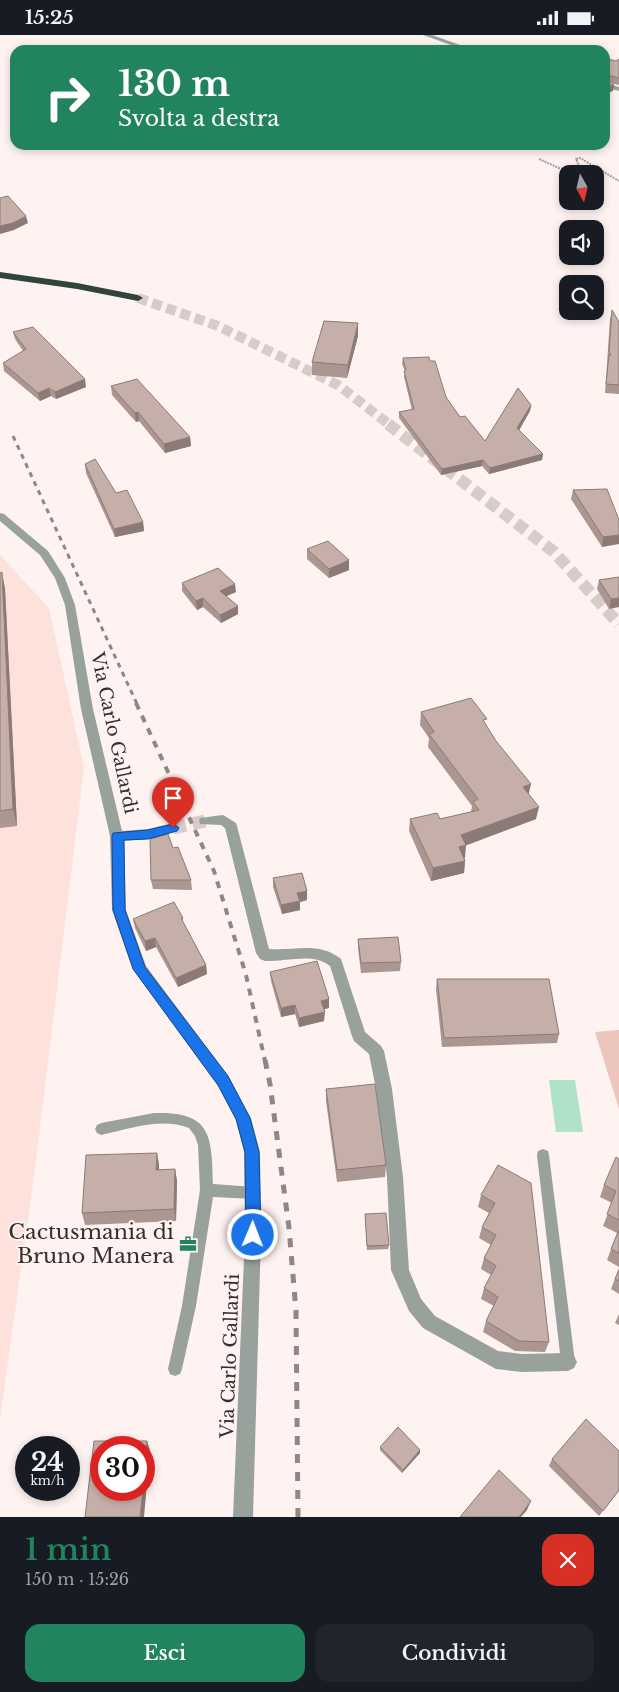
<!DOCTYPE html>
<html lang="it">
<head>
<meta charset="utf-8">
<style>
  :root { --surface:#171b24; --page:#20242c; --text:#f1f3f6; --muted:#9ea1a6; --accent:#21845e }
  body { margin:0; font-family:"Libre Baskerville",serif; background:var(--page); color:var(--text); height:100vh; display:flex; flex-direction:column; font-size:19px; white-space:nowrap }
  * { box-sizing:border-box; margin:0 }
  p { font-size:16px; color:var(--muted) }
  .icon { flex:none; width:28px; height:28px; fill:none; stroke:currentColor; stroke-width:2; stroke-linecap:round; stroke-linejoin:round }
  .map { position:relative; height:1482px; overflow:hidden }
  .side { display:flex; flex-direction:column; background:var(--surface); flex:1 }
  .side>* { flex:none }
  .guide { position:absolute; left:10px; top:10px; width:600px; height:105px; border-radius:15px; box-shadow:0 2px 8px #0003; background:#21845e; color:#fff; overflow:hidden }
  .needle { width:32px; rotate:172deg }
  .controls { position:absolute; left:559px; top:130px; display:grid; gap:10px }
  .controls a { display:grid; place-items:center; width:45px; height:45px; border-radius:10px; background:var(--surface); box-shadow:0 2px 8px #0003; font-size:25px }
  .speed { position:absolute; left:15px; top:1401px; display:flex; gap:10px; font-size:25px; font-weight:700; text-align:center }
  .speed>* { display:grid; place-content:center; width:65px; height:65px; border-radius:50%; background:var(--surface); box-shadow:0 2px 8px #0003; line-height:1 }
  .speed small { font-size:12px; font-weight:400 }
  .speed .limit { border:8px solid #d22; background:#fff; color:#111 }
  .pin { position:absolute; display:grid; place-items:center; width:42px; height:42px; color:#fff; margin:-51px -21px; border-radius:50% 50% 50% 0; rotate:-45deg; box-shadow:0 0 5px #0007 }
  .pin .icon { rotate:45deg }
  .me { position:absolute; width:55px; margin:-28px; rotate:1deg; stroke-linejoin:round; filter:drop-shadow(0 0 4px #0008) }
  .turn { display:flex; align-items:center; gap:18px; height:105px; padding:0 25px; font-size:22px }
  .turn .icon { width:65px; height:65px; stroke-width:2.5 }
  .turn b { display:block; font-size:35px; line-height:42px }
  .round { display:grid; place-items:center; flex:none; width:52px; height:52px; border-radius:15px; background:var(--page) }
  .headline { display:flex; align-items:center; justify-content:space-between; height:85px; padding:0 25px }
  h1 { font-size:30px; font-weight:600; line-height:38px; color:var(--accent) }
  .cta { display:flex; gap:10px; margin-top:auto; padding:10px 25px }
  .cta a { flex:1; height:58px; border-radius:15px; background:var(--accent); color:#fff; font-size:20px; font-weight:600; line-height:58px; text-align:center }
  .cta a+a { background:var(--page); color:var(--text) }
  .status { display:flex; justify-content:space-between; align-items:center; height:35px; padding:0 25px; background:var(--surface); direction:ltr }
  .status svg { height:14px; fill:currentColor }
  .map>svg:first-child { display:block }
  .built { fill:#fde2db }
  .green { fill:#ecc6bc }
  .water { fill:#afe2c8 }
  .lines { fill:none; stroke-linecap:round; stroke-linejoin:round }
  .street-tunnel { stroke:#d6ccca; stroke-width:13; stroke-dasharray:13 7; stroke-linecap:butt }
  .highway-tunnel-far1 { stroke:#d6ccca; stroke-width:10; stroke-dasharray:10 5; stroke-linecap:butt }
  .highway-tunnel { stroke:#d6ccca; stroke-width:12; stroke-dasharray:12 6; stroke-linecap:butt }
  .path { stroke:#a89e9c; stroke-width:2; stroke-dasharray:2 1; stroke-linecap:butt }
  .lane { fill:#98a19c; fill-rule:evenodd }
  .street { fill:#98a19c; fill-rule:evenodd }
  .highway { fill:#31443a; fill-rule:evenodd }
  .rail-far2 { stroke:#908684; stroke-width:3; stroke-dasharray:5 5; stroke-linecap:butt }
  .rail-far1 { stroke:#908684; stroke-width:4; stroke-dasharray:7 7; stroke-linecap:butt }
  .rail { stroke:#908684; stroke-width:5; stroke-dasharray:9 9; stroke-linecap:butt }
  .wall { fill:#ab9691 }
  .shaded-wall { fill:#8b7a76 }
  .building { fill:#c7afa9; stroke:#8b7a76 }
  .route { fill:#1a73e8; stroke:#114b97 }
  .labels { text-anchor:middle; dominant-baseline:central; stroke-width:4; stroke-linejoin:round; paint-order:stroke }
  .street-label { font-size:18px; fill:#382f2d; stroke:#fef3f1 }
  .near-poi-label { font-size:21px; fill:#382f2d; stroke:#fef3f1; text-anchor:end }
</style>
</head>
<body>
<div class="status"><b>15:25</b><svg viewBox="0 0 49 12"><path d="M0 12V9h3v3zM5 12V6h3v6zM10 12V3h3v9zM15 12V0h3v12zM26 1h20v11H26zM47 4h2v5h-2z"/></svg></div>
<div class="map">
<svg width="619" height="1482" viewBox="0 0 619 1482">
  <rect width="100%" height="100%" fill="#fef3f1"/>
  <path class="built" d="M0,520L49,573L84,733L34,1142L0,1384Z"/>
  <path class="green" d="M619,995V1074L595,997Z"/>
  <path class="water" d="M549,1045H575L583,1097H556Z"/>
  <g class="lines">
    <path class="street-tunnel" d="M173,793L205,786"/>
    <path class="highway-tunnel-far1" d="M138,263L218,291L338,350L390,390"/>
    <path class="highway-tunnel" d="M388,389L554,517L619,589"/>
    <path class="path" d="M539,124L559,133L579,138L582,137L576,124L580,123L619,146"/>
    <path class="lane" d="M154,1078C211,1076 212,1100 213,1149L254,1152L259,1154L261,1158L259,1162L254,1164L213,1162L196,1271L182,1334L180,1339L175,1341L170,1339L168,1334L182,1271L200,1155L198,1110L195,1101L189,1093C162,1082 128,1094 101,1100L97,1098L95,1094L97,1090L101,1088Z
      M543,1114L548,1116L549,1120L575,1327L573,1332L568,1334L563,1332L561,1327L537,1120L538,1116Z"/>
    <path class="street" d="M423,0H432L474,15H465Z
      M605,48L619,52V56L605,52Z
      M0,478L4,479L48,516L65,543L75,570L93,674L122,796L148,794L173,788L178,790L179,793L178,796L148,804L124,806L126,875L146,931L228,1041L251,1083L260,1117L261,1200L253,1482H233L245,1200L244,1117L236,1085L218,1051L133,934L112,875L110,801L81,674L65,570L55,543L40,520L0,486Z
      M223,780L236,788L237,791L269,914C294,916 319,906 341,924L365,997L381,1011L384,1016L392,1054L403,1142L409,1235L421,1264L435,1281L498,1316L522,1319L568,1318L574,1321L577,1327L574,1333L568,1336L522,1337L496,1334L423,1293L409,1276L391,1235L387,1142L376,1054L369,1019L354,1006L352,1001L330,931C313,917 286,927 265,926L260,924L256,918L225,793L221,790L200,789L199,786L200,783Z"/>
    <path class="highway" d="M0,237L77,248L138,260L143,263L138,266L77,254L0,243Z"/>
    <path class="rail-far2" d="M13,401L137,669"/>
    <path class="rail-far1" d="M136,668L214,836L246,940L265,1026"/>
    <path class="rail" d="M265,1025L270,1049L289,1193L296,1276L298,1482"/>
  </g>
  <path class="wall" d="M619,24V50L605,47V25L616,26Z
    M612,275L619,287V359L605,358L610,284Z
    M13,297L86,352L56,364L51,361L40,366L4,336L3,328L23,316L15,304Z
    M358,301L347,343L312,340V327Z
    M403,323L430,326L446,362L460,382L485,406L531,370L530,376L519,395L543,419L542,425L489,439L482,431L441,440L399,383V377L412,375L404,342L405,336L402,329Z
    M111,351L190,402L191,411L165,418L139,386L136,387L112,360Z
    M85,429L116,458L143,487L144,496L115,502L86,438Z
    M573,455L619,485L602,512L571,464Z
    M307,514L349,535L329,543L307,524Z
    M0,538L5,554L17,791L0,793Z
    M619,542L609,574L597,554L599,545Z
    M182,548L236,557L226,561L238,571V579L221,588L203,572L197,575L182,556Z
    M421,677L486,690L529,759L536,784L466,810L464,823L465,826L464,838L431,846L409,796L410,784H440L471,777L472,771L428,712L429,703L420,690Z
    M273,843L307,856V865L300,867V875L282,879L273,852Z
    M151,845H191L192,855L153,854Z
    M183,883V888L206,930L207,939L178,952L156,912L146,916L135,893L133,884Z
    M358,904L401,927L400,936L361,938L358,913Z
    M270,937L329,964V973L324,974V986L299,992L295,979L281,982L271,946Z
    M437,944L559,999L557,1008L442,1012L436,954Z
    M326,1054L386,1130L385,1142L337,1147L326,1066Z
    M619,1124V1232L607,1225L617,1198L603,1191L612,1168L600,1162L604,1150Z
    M159,1129V1135L175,1134L177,1146L176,1186L85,1190L82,1178Z
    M498,1130L549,1307L545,1317L515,1316L483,1297L486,1286L494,1271L481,1264L484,1253L491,1240L481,1234L484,1223L491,1210L479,1203L482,1192L489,1178L478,1172L481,1160Z
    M365,1179L389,1210L388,1214L367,1215Z
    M619,1233V1259L611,1254Z
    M619,1279V1290L615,1288Z
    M380,1412L420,1415V1418L402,1438L380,1415Z
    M552,1424L619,1456L599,1481L549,1431Z"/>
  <path class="shaded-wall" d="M614,50L613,56L605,59V53Z
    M26,181L28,188L14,195L0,199V191Z
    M358,288V301L347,343L348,330Z
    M85,344L86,352L56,364L55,357Z
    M49,353L51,361L40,366L38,358Z
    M531,370L530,376L517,399V393Z
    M138,377L139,386L136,387L135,378Z
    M190,402L191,411L165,418L164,409Z
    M543,419L542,425L489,439L490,433Z
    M483,425L482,431L441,440L442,434Z
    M143,487L144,496L115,502L114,494Z
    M619,500V509L602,512L603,502Z
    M349,525V535L329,543V534Z
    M2,537L5,554L17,791L13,774Z
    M235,549L236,557L220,564V556Z
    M203,563V572L197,575L196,566Z
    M619,563V572L609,574L611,564Z
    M238,571V579L221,588L220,580Z
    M531,749L528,762L523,752Z
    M539,772L536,784L462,812L466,810L465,823L457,825L461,800Z
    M465,826L464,838L431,846L433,833Z
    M307,856V865L300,867V875L282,879L281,870L297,858Z
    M155,903L156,912L146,916L145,906Z
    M206,930L207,939L178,952L176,943Z
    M329,964V973L321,975V966Z
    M295,970V979L281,982V973Z
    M325,977L324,986L299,992V983Z
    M157,1118L159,1129L158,1147L156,1135Z
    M175,1134L177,1146L176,1186L174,1174Z
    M147,1406L150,1415L144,1482H140L143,1455H144V1445Z
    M420,1415V1418L402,1438L403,1435Z
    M531,1466L527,1475L521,1482H519Z"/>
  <path class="building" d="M608,24L616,26L619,24V43L607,40L605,41V25Z
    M605,47L614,50L605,53Z
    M8,161L26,181L13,188L0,191V163Z
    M612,275L619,287V350L606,349L609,320H611L609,317Z
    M324,286L358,288L348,330L312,327Z
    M33,292L85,344L55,357L49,353L38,358L3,328L26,314L13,297Z
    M429,322L430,326H435L446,362L460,382L465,381L485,406L518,353L531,370L517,393L543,419L490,433L483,425L442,434L399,377L414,374L404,336H406L403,323Z
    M137,344L190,402L164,409L138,377L135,378L111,351Z
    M95,424L116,458L127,455L143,487L114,494L85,429Z
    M607,454L619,485V500L603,502L573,455Z
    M328,506L349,525L329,534L307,514Z
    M218,533L235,549L220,556L238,571L220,580L203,563L196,566L182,548Z
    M2,537L13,774L0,776V538Z
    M619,542V563L611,564L599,545Z
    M471,663L487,684L483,685L496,706L531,749L523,752L539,772L461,800L466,810L459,812L465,826L433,833L410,784L437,778L440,784L479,775L473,767L478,764L429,699L434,697L421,677Z
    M168,799L173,813L178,812L191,845H151L150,804Z
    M302,838L307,856L297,858L300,866L281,870L273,843Z
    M174,867L183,883H181L206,930L176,943L155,903L145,906L133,884Z
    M398,902L401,927L361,928L358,904Z
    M317,926L329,964L321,966L325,977L299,983L295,970L281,973L270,937Z
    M437,944H549L559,999L444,1003Z
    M375,1049L386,1130L337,1135L326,1054Z
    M157,1118L156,1135L175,1134L174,1174L82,1178L86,1120Z
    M616,1122L619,1124V1185L607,1179L616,1156L604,1150Z
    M498,1130L531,1148L549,1307L519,1306L486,1286L498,1262L484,1253L496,1231L484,1223L496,1200L482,1192L495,1168L481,1160Z
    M386,1178L389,1210L367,1211L365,1179Z
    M619,1195V1218L611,1214Z
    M619,1235V1246L615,1244Z
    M586,1384L619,1416V1455L603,1476L552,1424Z
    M398,1392L420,1415L403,1435L380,1412Z
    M94,1406H147L144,1445V1412H101V1455H143L140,1482H85Z
    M499,1435L531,1466L519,1482H460Z"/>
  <path class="route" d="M173,789L179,793L177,796L148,804L124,805L125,875L145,932L228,1041L250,1083L259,1117L261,1200L259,1206L253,1208L248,1206L246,1200L245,1117L236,1084L218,1050L133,934L113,875L112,801L113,798L148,795Z"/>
  <defs>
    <g id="office-bare" transform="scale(1.35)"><path d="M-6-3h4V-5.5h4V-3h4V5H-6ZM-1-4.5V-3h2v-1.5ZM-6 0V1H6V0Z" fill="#21845e" stroke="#fef3f1" stroke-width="2.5" paint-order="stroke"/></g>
  </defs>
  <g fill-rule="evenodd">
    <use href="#office-bare" x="188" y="1209"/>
  </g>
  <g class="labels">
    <g class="street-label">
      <text transform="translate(114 698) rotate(78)">Via Carlo Gallardi</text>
      <text transform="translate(230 1321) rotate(-88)">Via Carlo Gallardi</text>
    </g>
    <g class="near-poi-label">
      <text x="174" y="1197">Cactusmania di<tspan x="174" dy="24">Bruno Manera</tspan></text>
    </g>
  </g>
</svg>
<div class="controls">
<a><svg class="needle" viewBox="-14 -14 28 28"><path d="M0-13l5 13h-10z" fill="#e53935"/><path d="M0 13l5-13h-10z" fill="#9ea1a6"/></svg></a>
<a><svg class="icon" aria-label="sound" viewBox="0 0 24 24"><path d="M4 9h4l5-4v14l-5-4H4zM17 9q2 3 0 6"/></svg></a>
<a><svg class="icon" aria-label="search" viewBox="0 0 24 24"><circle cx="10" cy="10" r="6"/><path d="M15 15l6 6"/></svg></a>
</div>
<div class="speed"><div>24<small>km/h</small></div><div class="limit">30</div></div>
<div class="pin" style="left:173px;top:793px;background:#d93025"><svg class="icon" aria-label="arrive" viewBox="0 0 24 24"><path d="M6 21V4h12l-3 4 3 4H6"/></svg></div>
<svg class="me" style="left:253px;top:1200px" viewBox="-20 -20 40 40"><circle r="17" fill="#1a73e8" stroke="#fff" stroke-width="3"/><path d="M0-11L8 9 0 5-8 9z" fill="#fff"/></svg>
<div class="guide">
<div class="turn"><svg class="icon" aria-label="right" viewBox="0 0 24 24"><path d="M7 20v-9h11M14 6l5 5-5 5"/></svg><div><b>130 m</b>Svolta a destra</div></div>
</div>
</div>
<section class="side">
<div class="headline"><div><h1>1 min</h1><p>150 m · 15:26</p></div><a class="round" style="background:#d93025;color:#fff"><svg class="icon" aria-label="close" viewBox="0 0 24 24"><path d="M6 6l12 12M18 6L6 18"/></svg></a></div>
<div class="cta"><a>Esci</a><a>Condividi</a></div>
</section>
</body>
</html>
